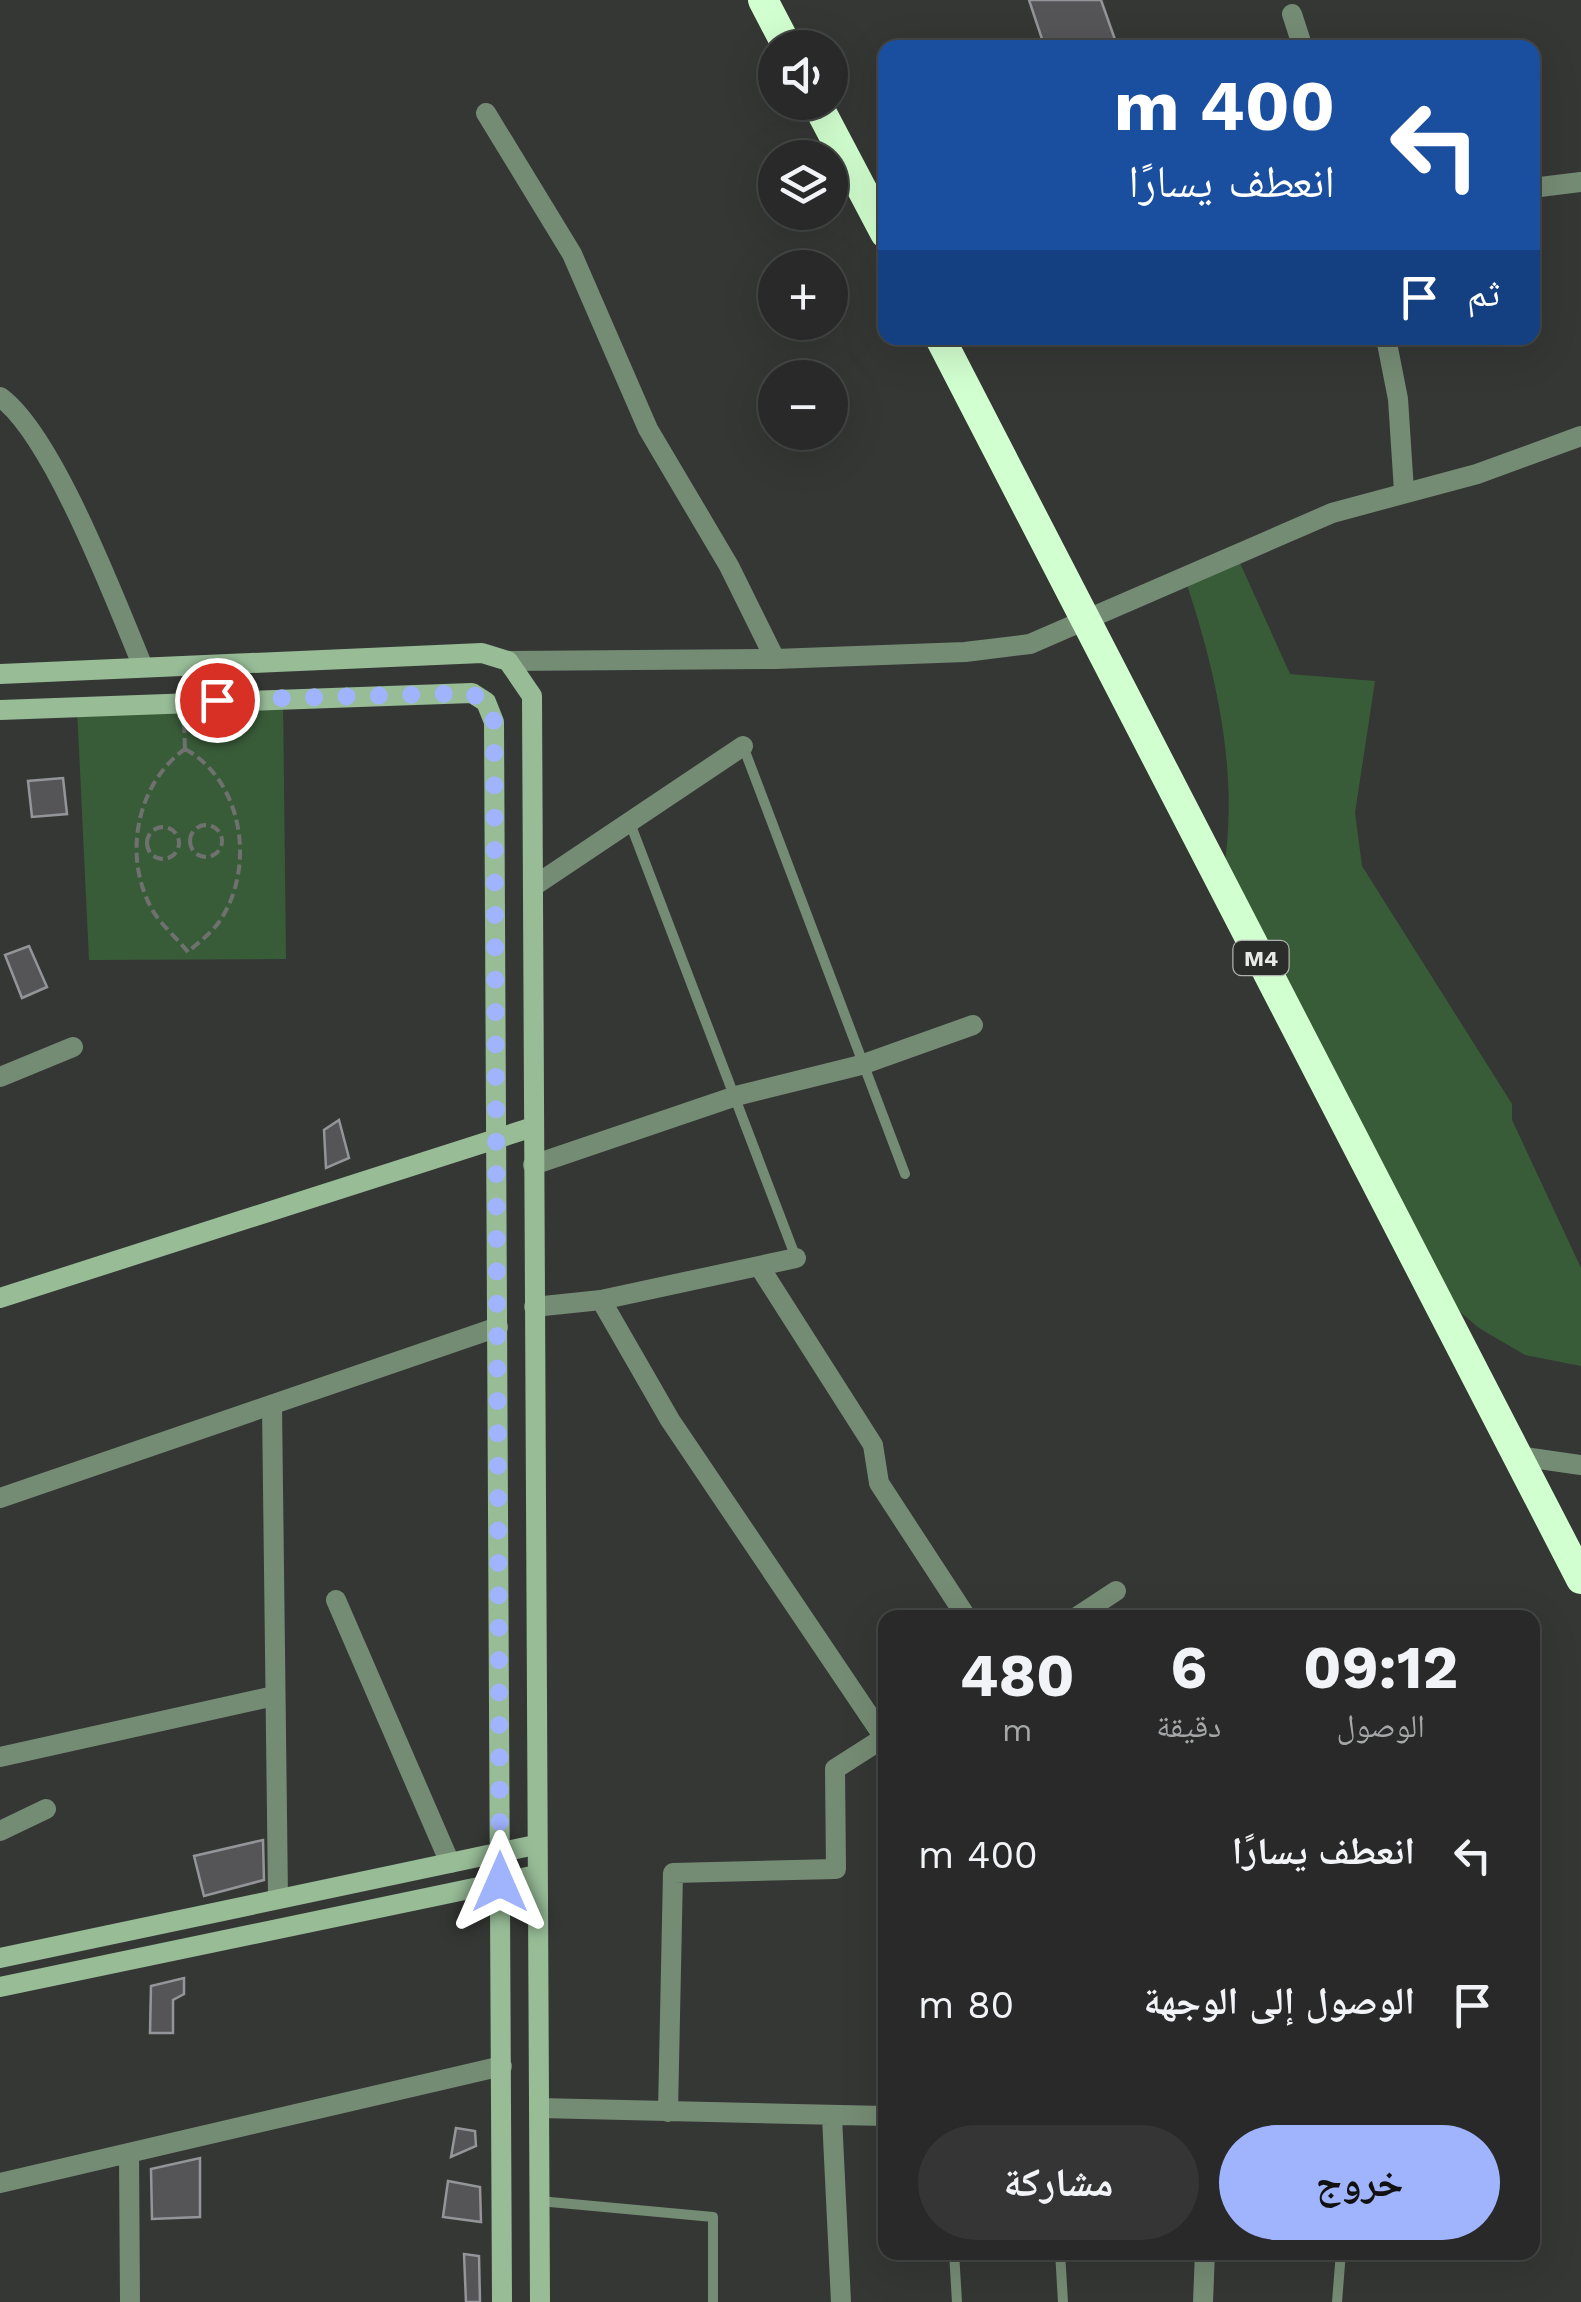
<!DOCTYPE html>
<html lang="ar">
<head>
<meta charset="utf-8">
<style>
  :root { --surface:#282928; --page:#343534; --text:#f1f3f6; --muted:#a5a6a8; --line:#444545; --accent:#a0b3fd }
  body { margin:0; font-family:"Work Sans","Noto Naskh Arabic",sans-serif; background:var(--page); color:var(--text); direction:rtl; height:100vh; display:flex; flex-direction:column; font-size:38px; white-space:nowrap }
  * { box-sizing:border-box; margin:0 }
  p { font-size:32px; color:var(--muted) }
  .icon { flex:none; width:55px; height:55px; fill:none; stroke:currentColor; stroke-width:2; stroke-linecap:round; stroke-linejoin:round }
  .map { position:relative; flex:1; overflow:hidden; direction:ltr }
  .details { position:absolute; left:878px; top:1610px; width:662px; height:650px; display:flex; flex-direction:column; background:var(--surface); border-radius:20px; box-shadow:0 10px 40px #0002,0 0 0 2px var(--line); direction:rtl }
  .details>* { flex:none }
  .hud { position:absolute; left:878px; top:40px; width:662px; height:305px; border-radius:20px; box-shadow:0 10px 40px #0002,0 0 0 2px var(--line); direction:rtl; background:#1a4fa0; color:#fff; overflow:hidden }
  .fabs { position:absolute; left:758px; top:30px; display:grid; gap:20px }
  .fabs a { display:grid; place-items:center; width:90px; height:90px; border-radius:50%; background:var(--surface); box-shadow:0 10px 40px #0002,0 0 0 2px var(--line); font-size:50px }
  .pin { position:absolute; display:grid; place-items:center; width:85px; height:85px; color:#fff; margin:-42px; border:5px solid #fff; border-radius:50%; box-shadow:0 2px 10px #0007 }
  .me { position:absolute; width:110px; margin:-55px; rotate:0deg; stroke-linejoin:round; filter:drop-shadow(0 0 8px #0008) }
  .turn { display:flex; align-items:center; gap:35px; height:210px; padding:0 40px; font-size:45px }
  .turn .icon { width:130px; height:130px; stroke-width:2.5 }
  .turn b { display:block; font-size:70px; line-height:85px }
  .then { display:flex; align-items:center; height:95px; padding:0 40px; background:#0003; gap:20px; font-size:38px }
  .eta { display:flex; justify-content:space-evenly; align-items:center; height:170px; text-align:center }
  .eta b { font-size:60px; font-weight:700; line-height:70px }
  .primary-button { display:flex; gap:20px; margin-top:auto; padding:20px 40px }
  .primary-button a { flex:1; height:115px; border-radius:60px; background:var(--accent); color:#111; font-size:40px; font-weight:700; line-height:115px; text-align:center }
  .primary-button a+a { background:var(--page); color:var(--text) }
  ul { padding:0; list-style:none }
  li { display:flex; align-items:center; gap:30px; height:150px; padding:0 40px }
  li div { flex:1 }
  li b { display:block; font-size:38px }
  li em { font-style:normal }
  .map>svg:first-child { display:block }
  .green { fill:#395c38 }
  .building { fill:#555558; stroke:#949598; stroke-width:2.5 }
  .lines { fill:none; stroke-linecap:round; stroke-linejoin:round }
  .path { stroke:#6f716f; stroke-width:4; stroke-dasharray:10 5; stroke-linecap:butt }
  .lane { stroke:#758c74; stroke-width:10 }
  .street { stroke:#758c74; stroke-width:20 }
  .secondary { stroke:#97bc96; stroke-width:20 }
  .highway { stroke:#d2ffcf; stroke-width:30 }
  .route { stroke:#a0b3fd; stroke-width:18; stroke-dasharray:0 32.4 }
  .labels { text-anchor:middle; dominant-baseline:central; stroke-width:10; stroke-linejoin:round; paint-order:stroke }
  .shield { fill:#2b2d2b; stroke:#afb1af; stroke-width:2.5 }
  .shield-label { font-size:22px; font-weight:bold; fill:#e8e9e8 }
</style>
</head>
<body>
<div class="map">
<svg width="1581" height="2302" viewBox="0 0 1581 2302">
  <rect width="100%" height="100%" fill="#353735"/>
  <path class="green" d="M1235,552L1290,674L1375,681L1355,813L1362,866L1512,1104V1120L1581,1268V1366L1525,1355L1479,1328L1430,1286L1222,881C1241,779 1217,673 1184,576Z
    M283,698L286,959L89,960L77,707Z"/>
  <path class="building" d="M1029,0H1101L1118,48H1045Z
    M63,778L67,814L32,817L28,781Z
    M29,946L47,987L22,998L5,955Z
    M339,1120L349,1158L326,1168L324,1130Z
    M263,1840L264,1880L204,1896L194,1856Z
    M184,1978V1994L173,2000V2033H150L151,1986Z
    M456,2128L475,2131L476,2146L451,2157Z
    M200,2158V2217L152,2219L151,2169Z
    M448,2181L480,2187L481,2222L443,2217Z
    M464,2254L479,2256L480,2302H466Z"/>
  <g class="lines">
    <path class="path" d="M184,723L185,749
      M185,749C242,780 256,865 221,919C213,932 200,941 188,952C177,938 162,926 153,911C122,858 136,784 185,749Z
      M190 841a16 16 0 1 1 32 0a16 16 0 1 1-32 0Z
      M147 843a16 16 0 1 1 32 0a16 16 0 1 1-32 0Z"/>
    <path class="lane" d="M743,746L905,1174
      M630,823L796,1258
      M539,2201L713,2217V2302
      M954,2252L957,2302
      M1060,2252L1063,2302
      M1337,2302L1341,2252"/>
    <path class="street" d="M1292,14L1303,48
      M486,113L572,254L648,429L729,566L775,659
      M1532,188L1581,182
      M1386,338L1398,399L1404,491
      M0,397C53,435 116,602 143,667
      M508,661L775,659L965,652L1030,644L1332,513L1477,474L1581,436
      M534,886L743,746
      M0,1077L73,1047
      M533,1165L736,1096L861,1065L973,1025
      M759,1266L873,1445L879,1483L967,1618
      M601,1300L670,1420L885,1739
      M534,1307L601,1300L796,1258
      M272,1405L278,1897
      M1518,1456L1581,1465
      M0,1498L498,1327
      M336,1600L450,1863
      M1075,1618L1116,1591
      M0,1757L274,1696
      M0,1831L46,1809
      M539,2108L885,2116
      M668,2112L673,1873L836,1869L835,1769L885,1737
      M832,2117L841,2302
      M129,2154L130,2302
      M0,2183L502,2066
      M1203,2302L1205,2252"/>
    <path class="secondary" d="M0,674L482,653L508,661L532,696L540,2302
      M0,710L472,693L486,702L494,722L502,2302
      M0,1298L533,1127
      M0,1958L535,1845
      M0,1987L536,1875"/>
    <path class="highway" d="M763,0L788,48
      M816,102L885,233
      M940,338L1581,1579"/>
  </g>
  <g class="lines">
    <path class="route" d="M217,700L472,693L490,708L494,722L500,1882"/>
  </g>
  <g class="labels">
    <rect class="shield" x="1233.5" y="941" width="55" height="34" rx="8"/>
    <g class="shield-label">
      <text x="1261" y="958">M4</text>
    </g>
  </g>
</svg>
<div class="fabs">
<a><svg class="icon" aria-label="sound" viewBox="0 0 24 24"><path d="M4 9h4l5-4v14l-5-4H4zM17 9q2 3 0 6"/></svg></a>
<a><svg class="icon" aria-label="layers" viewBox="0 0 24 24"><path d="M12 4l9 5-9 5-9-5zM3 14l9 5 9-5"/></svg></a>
<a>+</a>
<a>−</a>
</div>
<div class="pin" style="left:217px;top:700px;background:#d93025"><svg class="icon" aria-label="arrive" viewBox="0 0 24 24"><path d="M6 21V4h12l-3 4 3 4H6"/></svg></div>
<svg class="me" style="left:500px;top:1882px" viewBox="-20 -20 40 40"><path d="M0-17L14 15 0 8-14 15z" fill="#a0b3fd" stroke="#fff" stroke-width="4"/></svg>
<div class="hud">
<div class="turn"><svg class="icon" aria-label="left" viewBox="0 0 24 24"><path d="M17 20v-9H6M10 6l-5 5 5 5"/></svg><div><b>400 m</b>انعطف يسارًا</div></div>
<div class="then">ثم<svg class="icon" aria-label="arrive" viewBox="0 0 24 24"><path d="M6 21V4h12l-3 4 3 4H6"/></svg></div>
</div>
<section class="details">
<div class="eta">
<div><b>09:12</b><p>الوصول</p></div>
<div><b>6</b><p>دقيقة</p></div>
<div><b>480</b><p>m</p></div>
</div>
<ul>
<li><svg class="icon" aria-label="left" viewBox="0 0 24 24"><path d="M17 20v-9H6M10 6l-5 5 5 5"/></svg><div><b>انعطف يسارًا</b></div><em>400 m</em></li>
<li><svg class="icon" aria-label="arrive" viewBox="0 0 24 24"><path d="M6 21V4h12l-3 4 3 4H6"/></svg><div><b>الوصول إلى الوجهة</b></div><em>80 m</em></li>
</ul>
<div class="primary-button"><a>خروج</a><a>مشاركة</a></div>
</section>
</div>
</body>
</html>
